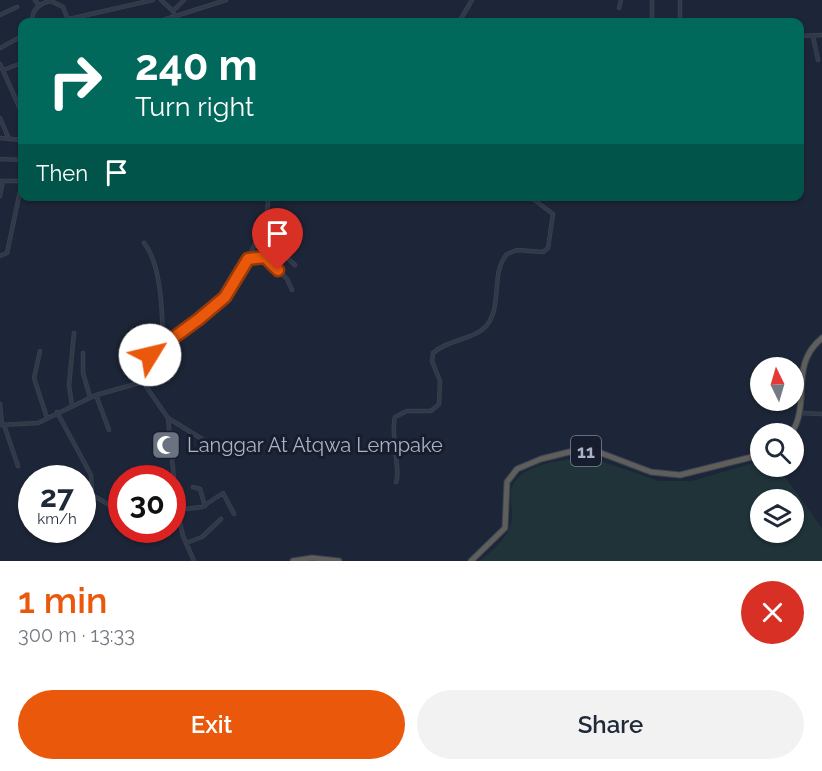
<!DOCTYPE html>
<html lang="en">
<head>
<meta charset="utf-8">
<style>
  :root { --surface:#fff; --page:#f2f2f3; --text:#1f2937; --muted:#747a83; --accent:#ea580c }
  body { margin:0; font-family:Raleway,sans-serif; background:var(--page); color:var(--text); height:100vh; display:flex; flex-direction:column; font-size:22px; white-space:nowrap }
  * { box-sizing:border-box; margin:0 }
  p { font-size:20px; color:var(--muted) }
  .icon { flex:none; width:33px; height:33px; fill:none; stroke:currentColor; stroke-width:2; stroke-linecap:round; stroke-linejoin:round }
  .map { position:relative; height:561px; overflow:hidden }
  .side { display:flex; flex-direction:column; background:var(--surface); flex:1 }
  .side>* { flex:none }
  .banner { position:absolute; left:18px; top:18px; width:786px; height:183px; border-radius:12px; box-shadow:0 2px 4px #0004; background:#00695c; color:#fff; overflow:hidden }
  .needle { width:39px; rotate:355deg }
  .fabs { position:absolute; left:750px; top:357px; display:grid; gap:12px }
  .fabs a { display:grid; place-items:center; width:54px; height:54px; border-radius:50%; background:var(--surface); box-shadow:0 2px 4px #0004; font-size:30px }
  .speed { position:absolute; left:18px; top:465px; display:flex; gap:12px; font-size:30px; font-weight:700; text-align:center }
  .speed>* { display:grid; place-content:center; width:78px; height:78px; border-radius:50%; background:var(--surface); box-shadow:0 2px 4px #0004; line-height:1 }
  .speed small { font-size:15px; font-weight:400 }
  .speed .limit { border:9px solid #d22; background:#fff; color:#111 }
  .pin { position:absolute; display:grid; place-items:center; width:51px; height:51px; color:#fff; margin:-62px -26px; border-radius:50% 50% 50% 0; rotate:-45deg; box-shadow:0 0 6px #0007 }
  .pin .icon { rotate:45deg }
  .me { position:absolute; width:66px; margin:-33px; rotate:54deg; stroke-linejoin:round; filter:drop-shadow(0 0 4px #0008) }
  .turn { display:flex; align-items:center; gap:21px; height:126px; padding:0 18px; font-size:27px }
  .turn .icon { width:78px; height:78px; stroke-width:2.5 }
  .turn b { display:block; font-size:42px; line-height:51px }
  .then { display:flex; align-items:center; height:57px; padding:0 18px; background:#0003; gap:12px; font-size:22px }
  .round { display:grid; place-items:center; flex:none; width:63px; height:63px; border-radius:32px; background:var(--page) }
  .summary { display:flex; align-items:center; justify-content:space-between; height:102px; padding:0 18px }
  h1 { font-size:36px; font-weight:600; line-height:45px; color:var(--accent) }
  .button { display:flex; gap:12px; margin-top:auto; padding:12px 18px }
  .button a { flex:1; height:69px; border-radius:36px; background:var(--accent); color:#fff; font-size:24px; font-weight:600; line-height:69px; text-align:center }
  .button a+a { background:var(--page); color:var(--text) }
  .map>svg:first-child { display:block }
  .green { fill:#1f3339; fill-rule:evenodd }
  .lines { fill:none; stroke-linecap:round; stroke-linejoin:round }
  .minor-casing { stroke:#3a4151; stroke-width:4.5 }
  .trunk-casing { stroke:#3c4252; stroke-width:7 }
  .minor { stroke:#313848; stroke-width:3 }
  .trunk { stroke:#5e5e5b; stroke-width:5 }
  .route-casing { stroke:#983908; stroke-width:15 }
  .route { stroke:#ea580c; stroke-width:10 }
  .labels { text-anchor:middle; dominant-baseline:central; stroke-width:6; stroke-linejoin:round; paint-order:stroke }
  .shield { fill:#171d2c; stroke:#7e8598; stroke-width:1.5 }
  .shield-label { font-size:18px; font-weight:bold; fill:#aab2c6 }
  .poi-label { font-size:20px; fill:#aab2c6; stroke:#171d2c; text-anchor:start }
</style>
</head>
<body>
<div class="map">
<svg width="822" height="561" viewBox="0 0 822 561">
  <rect width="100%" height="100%" fill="#1d2638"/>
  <path class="green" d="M589,457L659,481H692L760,461V466L778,467L822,528V561H479C492,551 511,536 512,518C513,509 509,498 511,490C518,462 567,460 589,457ZM760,500H794V532H760Z"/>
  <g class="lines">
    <g class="minor-casing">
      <path id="minor" d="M35,0L39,5
        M161,0L173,11L177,22
        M652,0V22
        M619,8L621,0
        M173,11L184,0
        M0,15L17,7
        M69,19L153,0
        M426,20L436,22
        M32,22C32,10 39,3 51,1L63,7L69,22
        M157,22L226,0
        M459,22L472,0
        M680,22V0
        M800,36L822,35
        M813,36L818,60
        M0,48L22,36
        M0,64L22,113
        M3,70L22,63
        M0,118L9,139
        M0,138L22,140
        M0,159L22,160
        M0,181H22
        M0,196L3,181
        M144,243C158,260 161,293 162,316C163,327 161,333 166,344
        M0,256L7,253L22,182
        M265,257L285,256L295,265
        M248,259L265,257L287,279L292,290
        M40,351L34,378L47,418
        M83,353V373L90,397
        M96,395L109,430
        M0,404L2,425
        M72,405L69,385L74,333
        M57,412L91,475L92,495L122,512
        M800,413L822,414
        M168,418L223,452
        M0,425L38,423L96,395L143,382
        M4,425L18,466
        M396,482C401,471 390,435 395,417L407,411H431L439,404L440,381L432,361L433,353C448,339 475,340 487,325C503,304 490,274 507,254L517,250L543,252L548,248L553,214L529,196
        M193,487L200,489L205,506
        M177,510L202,507L223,493L234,514
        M186,543L202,537L221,519
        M194,561L183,536L177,510L168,418L143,382C142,371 145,360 153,352C201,321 229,299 254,246C262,230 269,214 268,196"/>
    </g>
    <g class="trunk-casing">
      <path id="trunk" d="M791,434C812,402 788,366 822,338
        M293,561L312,558L339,561
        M471,561L505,528L507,482L517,469L541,459L569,452L593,450L651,472L680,475L760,455"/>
    </g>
    <use href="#minor" class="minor"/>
    <use href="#trunk" class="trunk"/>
  </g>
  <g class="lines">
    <g class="route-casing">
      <path id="route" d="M150,355L199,319L225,297L248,259L265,257L278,270"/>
    </g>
    <use href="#route" class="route"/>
  </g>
  <defs>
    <g id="mosque-square" transform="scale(1.5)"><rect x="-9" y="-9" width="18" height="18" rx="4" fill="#6b7280" stroke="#171d2c"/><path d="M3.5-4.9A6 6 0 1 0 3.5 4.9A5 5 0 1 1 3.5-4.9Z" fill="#fff"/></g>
  </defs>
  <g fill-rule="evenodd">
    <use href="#mosque-square" x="166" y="445"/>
  </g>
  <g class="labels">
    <rect class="shield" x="571" y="436" width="30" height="30" rx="4.5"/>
    <g class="shield-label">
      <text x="586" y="451">11</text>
    </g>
    <g class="poi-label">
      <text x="187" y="445">Langgar At Atqwa Lempake</text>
    </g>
  </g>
</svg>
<div class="fabs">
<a><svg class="needle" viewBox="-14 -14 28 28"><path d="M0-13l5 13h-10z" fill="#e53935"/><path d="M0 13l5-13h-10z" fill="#747a83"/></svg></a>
<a><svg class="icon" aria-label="search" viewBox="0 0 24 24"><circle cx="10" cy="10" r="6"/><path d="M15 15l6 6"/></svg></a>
<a><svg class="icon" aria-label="layers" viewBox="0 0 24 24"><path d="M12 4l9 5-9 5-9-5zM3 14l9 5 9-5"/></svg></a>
</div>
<div class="speed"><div>27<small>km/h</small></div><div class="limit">30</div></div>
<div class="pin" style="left:278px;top:270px;background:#d93025"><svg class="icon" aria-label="arrive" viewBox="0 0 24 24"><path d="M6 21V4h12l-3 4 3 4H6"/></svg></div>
<svg class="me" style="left:150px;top:355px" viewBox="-20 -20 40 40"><circle r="19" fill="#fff"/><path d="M0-13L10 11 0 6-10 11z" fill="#ea580c"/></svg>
<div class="banner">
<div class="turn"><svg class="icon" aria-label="right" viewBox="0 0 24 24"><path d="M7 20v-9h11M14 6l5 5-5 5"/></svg><div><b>240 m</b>Turn right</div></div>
<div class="then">Then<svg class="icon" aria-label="arrive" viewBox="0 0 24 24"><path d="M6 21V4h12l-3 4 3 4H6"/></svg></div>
</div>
</div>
<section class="side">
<div class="summary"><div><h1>1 min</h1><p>300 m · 13:33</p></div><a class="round" style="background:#d93025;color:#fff"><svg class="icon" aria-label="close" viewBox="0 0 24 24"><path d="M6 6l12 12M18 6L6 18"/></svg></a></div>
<div class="button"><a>Exit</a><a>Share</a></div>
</section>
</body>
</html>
